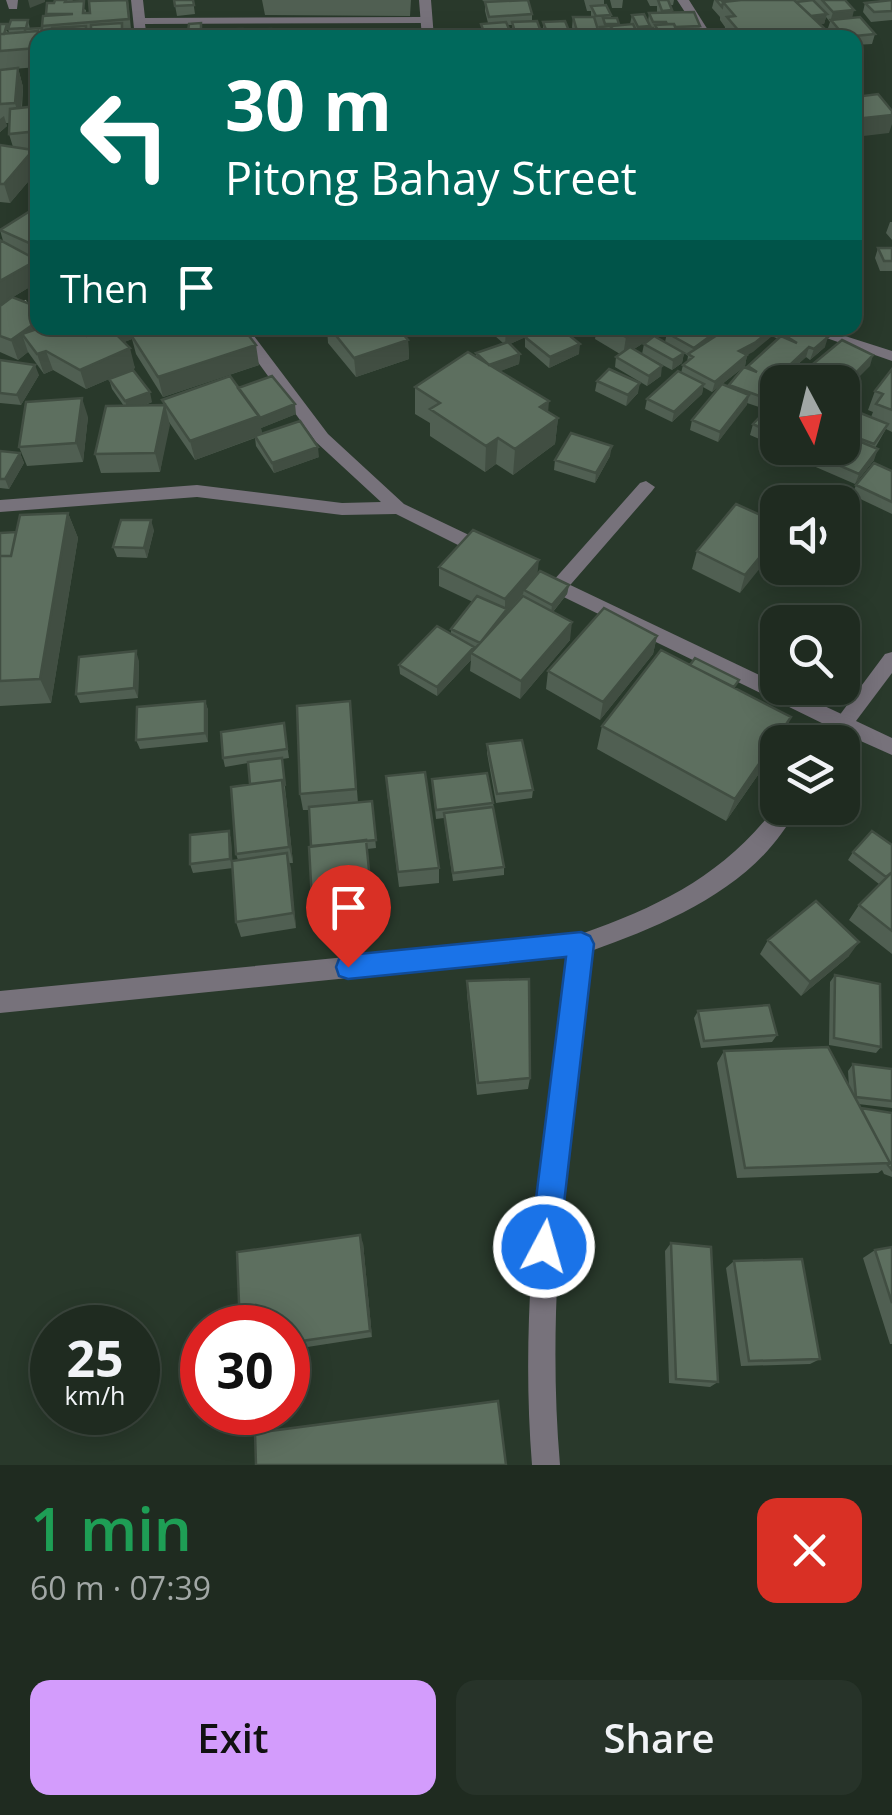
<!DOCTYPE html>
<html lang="en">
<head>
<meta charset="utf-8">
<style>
  :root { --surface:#1f2b20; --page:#273329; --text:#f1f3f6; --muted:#a1a7a5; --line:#3c473e; --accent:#d39cfc }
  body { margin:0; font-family:"Open Sans",sans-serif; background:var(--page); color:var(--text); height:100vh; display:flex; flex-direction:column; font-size:38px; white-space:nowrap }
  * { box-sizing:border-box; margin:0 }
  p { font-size:32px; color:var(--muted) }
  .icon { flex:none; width:55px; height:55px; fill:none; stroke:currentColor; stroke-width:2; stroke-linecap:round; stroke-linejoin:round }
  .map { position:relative; height:1465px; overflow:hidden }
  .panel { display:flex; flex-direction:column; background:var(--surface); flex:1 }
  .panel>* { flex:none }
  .banner { position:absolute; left:30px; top:30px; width:832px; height:305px; border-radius:20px; box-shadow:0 5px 25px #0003,0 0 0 2px var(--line); background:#00695c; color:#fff; overflow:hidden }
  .needle { width:65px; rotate:173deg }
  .controls { position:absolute; left:760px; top:365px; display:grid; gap:20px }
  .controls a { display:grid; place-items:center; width:100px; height:100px; border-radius:20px; background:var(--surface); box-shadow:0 5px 25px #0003,0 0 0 2px var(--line); font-size:50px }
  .speed { position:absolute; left:30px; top:1305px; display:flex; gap:20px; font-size:50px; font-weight:700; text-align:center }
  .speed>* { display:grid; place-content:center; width:130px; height:130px; border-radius:50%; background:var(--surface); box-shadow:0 5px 25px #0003,0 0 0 2px var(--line); line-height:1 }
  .speed small { font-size:25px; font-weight:400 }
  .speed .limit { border:15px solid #d22; background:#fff; color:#111 }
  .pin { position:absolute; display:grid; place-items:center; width:85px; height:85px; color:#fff; margin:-102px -42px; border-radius:50% 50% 50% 0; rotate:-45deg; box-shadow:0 0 10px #0007 }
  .pin .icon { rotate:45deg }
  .me { position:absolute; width:110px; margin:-55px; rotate:6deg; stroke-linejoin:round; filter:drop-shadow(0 0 8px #0008) }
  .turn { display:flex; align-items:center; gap:35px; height:210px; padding:0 30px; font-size:45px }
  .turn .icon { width:130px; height:130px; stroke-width:2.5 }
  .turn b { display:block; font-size:70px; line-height:85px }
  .then { display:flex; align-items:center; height:95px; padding:0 30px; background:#0003; gap:20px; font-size:38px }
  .round { display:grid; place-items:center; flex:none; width:105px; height:105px; border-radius:20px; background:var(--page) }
  .head { display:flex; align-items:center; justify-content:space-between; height:170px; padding:0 30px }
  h1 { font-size:60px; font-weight:600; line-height:75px; color:#1e9e55 }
  .primary-button { display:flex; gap:20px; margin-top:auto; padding:20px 30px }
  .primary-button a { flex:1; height:115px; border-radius:20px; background:var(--accent); color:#111; font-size:40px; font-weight:600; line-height:115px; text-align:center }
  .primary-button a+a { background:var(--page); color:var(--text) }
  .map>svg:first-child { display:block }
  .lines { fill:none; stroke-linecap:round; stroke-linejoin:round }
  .path { stroke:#859286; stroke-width:5; stroke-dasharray:6 6; stroke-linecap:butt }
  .service { fill:#77727b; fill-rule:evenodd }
  .minor { fill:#77727b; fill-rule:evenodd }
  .tertiary { fill:#77727b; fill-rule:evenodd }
  .wall { fill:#505f52; fill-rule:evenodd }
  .shaded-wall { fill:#414e42 }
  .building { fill:#5d6f5f; stroke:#414e42; stroke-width:2.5 }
  .route { fill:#1a73e8; stroke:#114b97; stroke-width:2.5 }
</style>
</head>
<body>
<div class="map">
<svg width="892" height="1465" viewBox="0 0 892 1465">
  <rect width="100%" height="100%" fill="#29392b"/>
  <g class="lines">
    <path class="path" d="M22,305L38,295"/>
    <path class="service" d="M6,0H18L17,9H9Z
      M646,481L655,487L652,491L565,591H553L550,586L553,581L640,483Z"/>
    <path class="minor" d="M131,0H143L145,18L424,17L430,20L424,23L145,24L147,38H135Z
      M677,0H689L713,38H702Z
      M233,328H248L328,434L404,504L492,546L495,551L492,556H480L396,514L342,515L197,497L0,512V500L197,485L342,503L381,502L316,442Z
      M543,572L778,684V688H786L850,718L853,724L841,742H820L830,727L537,584L534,579Z
      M778,804V808H797C758,886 669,923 591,951C570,1124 545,1290 560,1465H532C518,1291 545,1127 568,956L0,1013V991L581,934C663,905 724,875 778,804Z"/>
    <path class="tertiary" d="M419,0H431L434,38H422Z
      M798,328H820L892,351V361Z
      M892,652V673L856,721L892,738V755L836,730L833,724L885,654Z"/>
  </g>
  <path class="wall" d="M55,0H73L72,2L86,10V13H90L95,0H128L131,29H123L124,38H92L91,32H88V38L45,36L42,26L46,14Z
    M174,0H193L195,14L177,16Z
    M262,0H411L410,16L265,15Z
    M482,0H528L532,14V21L543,37L513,38L512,25H507L513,38H482L481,24L488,23L485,11V2Z
    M584,0H604V5L611,15V18L619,24V25L630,24L632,15L648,22L649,13H657V6H650L647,0H674L673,5H670L671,12L700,26L699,32L711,38H575L572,27L573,17H591V11H587Z
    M610,0H623L622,8H612Z
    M714,0H845L852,18L875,34L872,44L855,45V38H725L724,36L725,27L720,20V17L712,8ZM826,17L830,22L827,31L820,24H824Z
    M892,0V20L871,22L863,12L865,3Z
    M28,20L30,29L42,28L44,38H38V67L0,70V24L9,33L8,29Z
    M543,22L572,38H545L543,32Z
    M18,68L23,87L22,108L38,106V151H34L38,170L10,203L0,202V145L13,147L9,134V123H6L7,126L0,132V70Z
    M38,83V103H34L31,94Z
    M38,206V282L13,297L38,328L143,331L145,330L143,328H243L259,365L163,397L136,354L132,339L124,342L135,368L115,377L152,402L143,406L164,405L162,400L238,388L296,414L261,428L262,434L319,457L274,473L256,446L255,438L195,460L169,422L160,472L101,473L95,454L124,406L112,389L109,379L86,389L53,370L44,374L28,352L18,360L0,352V306L8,300L3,241L0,230Z
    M890,222H892V240L886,233Z
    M878,248H892V271H880L875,258Z
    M327,328H398L408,340L409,359L356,377L328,343Z
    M486,328H564H561L579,354L549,368L525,347V337L510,344L520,354L519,364L500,371L548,412L558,418L555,444L513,475L496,464L485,472L430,436V423L415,414V387L476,357V353L503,343Z
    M590,328H667L634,349L661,376L647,386L615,367L616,357L620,354L595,339L597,328L592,330Z
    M671,328H809L825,347L810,360L806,357L778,382L776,391L762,408L747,403L718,442L690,430L692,420L778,339L772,336L747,355L745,366L712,392L703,387L702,394L672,422L645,409L647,399L681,373L683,365L687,362L688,356L684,353L682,363L672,370L642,354L644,344L665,342L667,333L670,331Z
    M0,360L39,375L21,405L0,403Z
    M892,369V432L886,429L875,448L874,460L855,484L795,458L799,448H842V415L871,417L873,412L868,410L875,391Z
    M597,381L638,393L626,406L595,391Z
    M778,396V447L750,435L753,424L773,403Z
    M88,417L83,462L27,466L19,447Z
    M0,451L20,453L24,463L9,489L0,488Z
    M610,456L595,483L554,470L555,460Z
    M892,471V514L852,495L856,485Z
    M68,513L78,538L51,703L0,706V533L16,532Z
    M778,523L740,593L692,569L697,551Z
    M154,530L147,558L117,557L113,547Z
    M439,567L537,574L569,585L567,594L553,612L570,640L520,699L470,671L471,660L437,696L400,674L399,665L451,634V629L473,602L439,586Z
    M657,636L653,654L600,720L546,689L548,671Z
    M139,661L138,698L80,703L76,694Z
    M736,688L791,717L781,740L778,742V746L726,821L597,749L602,726Z
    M205,701L208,710V742L140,749L136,740Z
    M350,701L358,803L372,801L376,848L367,849L374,926L316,932L313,918L309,810H303L300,794Z
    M284,723L289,758L282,759L293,863H289L296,928L241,937L236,922L233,868L193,873L190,864L229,831L231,840L232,861L238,860L236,854L250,784L248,763L225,767L223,758Z
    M487,744L533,790L532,798L496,803L487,753Z
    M432,779L493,803L504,867V875L453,881L444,818L436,819Z
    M387,792L439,868V883L399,887Z
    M892,845V954L849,920L859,905L879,884L848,860L853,852Z
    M768,940L849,956L801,996L760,954Z
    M835,975L881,1047L876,1053L829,1045L830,982Z
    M467,981L530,1078L528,1089L477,1095L467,994Z
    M698,1011L777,1035L772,1042L701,1048L694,1018Z
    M724,1051L849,1087L848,1071L853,1064L892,1069V1108L858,1104L861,1108L892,1113V1177L884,1174L882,1170L878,1173L737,1178L717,1063Z
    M363,1243L372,1337L288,1350V1328Z
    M671,1243L718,1382L710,1387L669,1383L665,1251Z
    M892,1247V1344H890L863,1258L875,1250Z
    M734,1261L820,1359L810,1364L741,1366L726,1268Z"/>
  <path class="shaded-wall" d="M28,0H45V2L30,8Z
    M854,10L852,19L830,22L833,12Z
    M827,14L824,24L802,26L805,17Z
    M18,68L23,87L20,122L15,103Z
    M892,115V124L889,133L855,137V119Z
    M4,116L7,126L0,132V119Z
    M33,150L38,164V170L10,203L4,184Z
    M37,260L38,282L0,305V281Z
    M38,321V328H54L22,334L28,352L18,360L11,340Z
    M108,328H142L144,335H131L132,339L92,355L86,336Z
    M506,328H545V329L505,346Z
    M641,328H667L623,356L626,337Z
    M721,328H732L692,358L694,348Z
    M773,328H774L772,336L753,352L736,361L739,351Z
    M828,337L825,347L810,360L814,349Z
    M408,340L409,359L356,377L354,358Z
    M580,344L579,354L549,368L550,357Z
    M256,345L259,365L163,397L158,377Z
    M809,347L806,357L778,382L776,391L762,408L765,398L775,379Z
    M130,348L135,368L86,389L80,370Z
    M46,351L53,370L44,374L37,354Z
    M684,353L682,363L672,370L673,360Z
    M520,354L519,364L488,376V365Z
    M747,355L745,366L712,392L715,382Z
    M873,355L870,366L842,394V387Z
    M35,365L39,375L21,405L17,395Z
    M662,366L661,376L647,386L649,376Z
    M640,383L638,393L626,406L628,395Z
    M704,384L702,394L672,422L674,412Z
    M150,392L152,402L128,411L125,401Z
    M749,395L747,405L718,442L720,432Z
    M82,398L88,417L83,462L76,443Z
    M549,401L547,426L558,418L555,444L513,475L515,449L540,407Z
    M295,404L296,414L261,428L262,435L195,460L190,441Z
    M165,405L170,425L160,472L155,453Z
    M498,438L496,464L485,472L486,446Z
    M612,446L610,456L595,483L596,473Z
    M318,447L319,457L274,473L272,463Z
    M878,449L874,460L855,484L859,474Z
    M20,453L24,463L9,489L5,479Z
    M68,513L78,538L51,703L40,679Z
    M151,520L154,530L147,558L144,548Z
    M778,535V546L740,593L745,575Z
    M539,560L537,578L524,590L523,594L480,643L505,612V599Z
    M569,585L567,594L551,614L552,605Z
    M572,622L570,640L520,699L521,681Z
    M657,636L653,654L600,720L603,702Z
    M474,647V655L471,653V660L437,696V687Z
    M136,651L139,661L138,698L134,688Z
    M205,701L208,710V742L205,733Z
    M791,717L781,740L778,742V746L726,821L735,799Z
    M282,780L286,796L293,863L289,847Z
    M229,831L231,840L233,868L230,859Z
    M287,853L291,868L296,928L293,913Z
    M859,942L849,956L801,996L810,982Z
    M360,1235L363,1243L372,1337L370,1331Z"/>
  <path class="building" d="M55,0H66L65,2L84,1L83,13H90L89,1L127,0L129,19L42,26L43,16L73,14H46L47,3H54Z
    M174,0H193L194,5L175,6Z
    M528,0L532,14L489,17L485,2Z
    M658,0H668L672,10L662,11Z
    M716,0H741L723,2L722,7Z
    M741,0H794L827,31L837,30L843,38H745L727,17L735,16L723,2Z
    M813,0L827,14L811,16L796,2Z
    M822,0H845L854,10L833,12Z
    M892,0V11L874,12L865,3Z
    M606,5L611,15L596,16L591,6Z
    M694,12L700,26L675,27L674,24H667L666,22H653L649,13Z
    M644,14L650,26L638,27L632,15Z
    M573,17H594L598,30L577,31Z
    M860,17L875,34L845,37L831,20Z
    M603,18H617L619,24H605Z
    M11,20H28L26,28L8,29Z
    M537,21L543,37L517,38L512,22Z
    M565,21L572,38H566V34L548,35L543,22Z
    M506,22L513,38H486L481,24Z
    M122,23V31L91,33V25Z
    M201,23V38H187L189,24Z
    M0,24H7L4,34H0Z
    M633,24L637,33L615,34L611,26Z
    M674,24L678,31L659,32L655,25Z
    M86,26V33L51,36L52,28Z
    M611,26V32H602L600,27Z
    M42,28L40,38L38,31L25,32V29Z
    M653,28L657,35L708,32L711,38H625L642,36L639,29Z
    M242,29L240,38H207L208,30Z
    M271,29V38H247V30Z
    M38,31L37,48L0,51V34Z
    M18,68L15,103L0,104V70Z
    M38,83V93L31,94L32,84Z
    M878,94L892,111V115L855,119V97Z
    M38,106V131L9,134L10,109Z
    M0,145L33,150L4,184H0Z
    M38,206V247L0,230Z
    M0,240L37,260L0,281Z
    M878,248H892V261H884Z
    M12,297L38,307V321L11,340L0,336V306Z
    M40,328H108L86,336L111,329L130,348L80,370L46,351L37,354L22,334Z
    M154,328H243L256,345L158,377L131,335Z
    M330,328H398L408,340L354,358Z
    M547,328H560L580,344L550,357L525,337Z
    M611,328H641L626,337Z
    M675,328H721L694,348L667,333Z
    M728,328H773L756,342L739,351L747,355L715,382L683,365L693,357L688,354Z
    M789,328H809L828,337L814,349L809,347L775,379L779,381L765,398L729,385L744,367L757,372L748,366L781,336L797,343L781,333Z
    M654,336L684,353L673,360L644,344Z
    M842,340L873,355L842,387V382H820L802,373Z
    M508,342L520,354L489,365L476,353Z
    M630,347L662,366L649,376L616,357Z
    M468,352L549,401L540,407L558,418L515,449L498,438L486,446L430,409L440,403L415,387Z
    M0,360L35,365L17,395L0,393Z
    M609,369L640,383L628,395L597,381Z
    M892,369V410L876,404L883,394L875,391Z
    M133,370L150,392L125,401L109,379Z
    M678,371L704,384L674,412L647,399Z
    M230,376L259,416L190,441L162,400Z
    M272,376L295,404L260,418L238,388Z
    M802,376L818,382H797Z
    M722,384L749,395L720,432L692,420Z
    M82,398L76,443L19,447L26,402Z
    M773,403L778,405V436L753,424Z
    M165,405L155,453L95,454L106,406Z
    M848,408L888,424L874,444L842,432V415Z
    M300,421L318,447L272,463L255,436Z
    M571,433L612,446L596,473L555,460Z
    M849,437L878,449L859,474L799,448H839L833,456L841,448H842V445Z
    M0,451L20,453L5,479H0Z
    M874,463L892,471V502L856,485Z
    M736,504L778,523V535L745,575L697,551Z
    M68,513L40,679L0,681V556H11L20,515Z
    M121,520H151L144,548L113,547Z
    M473,530L539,560L505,599L439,567Z
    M16,532L11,556H0V533Z
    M540,571L569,585L552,605L524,590Z
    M477,596L507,609L480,643L451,629Z
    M523,596L572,622L521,681L471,653Z
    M604,608L657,636L603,702L548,671Z
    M437,626L474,647L437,687L399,665Z
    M661,650L791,717L735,799L602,726Z
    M136,651L134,688L76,694L79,657Z
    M695,658L739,680L734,687L690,665Z
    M205,701V733L136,740L137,707Z
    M350,701L356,789L300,794L297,706Z
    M284,723L287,749L223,758L221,732Z
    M522,740L533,790L497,794L487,744Z
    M282,758L285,786L282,780L250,784L248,762Z
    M425,772L439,868L398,872L386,776Z
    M487,773L493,803L436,810L432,779Z
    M282,780L289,847L236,854L231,787Z
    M372,801L376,840L311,846L309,807Z
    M493,807L504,867L453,873L444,813Z
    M229,831L230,859L190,864V835Z
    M872,831L892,845V874L891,873L886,877L853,852Z
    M366,840L373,911L313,918L309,847Z
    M287,853L293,913L236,922L232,861Z
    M891,873L892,874V931L859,905Z
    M816,901L859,942L810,982L768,940Z
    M835,975L880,984L881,1047L834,1038Z
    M529,979L530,1078L478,1083L467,981Z
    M769,1005L777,1035L704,1041L698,1011Z
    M828,1047L890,1163L745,1168L724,1051Z
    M853,1064L892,1069V1101L856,1097Z
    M861,1108L892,1113V1170L888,1165L890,1163Z
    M360,1235L370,1331L288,1343V1328H240L237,1252Z
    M671,1243L711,1247L718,1382L676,1379Z
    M892,1247V1303L875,1250Z
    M802,1259L820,1359L749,1361L734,1261Z
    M498,1401L506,1465H256L255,1433Z"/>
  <path class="route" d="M581,932L590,936L594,944L559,1247L555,1258L544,1262L534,1258L530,1247L566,957L348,979L339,976L336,967L339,959L348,955Z"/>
</svg>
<div class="controls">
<a><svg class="needle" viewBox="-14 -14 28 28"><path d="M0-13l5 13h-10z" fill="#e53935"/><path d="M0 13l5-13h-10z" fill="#a1a7a5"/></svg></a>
<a><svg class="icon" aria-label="sound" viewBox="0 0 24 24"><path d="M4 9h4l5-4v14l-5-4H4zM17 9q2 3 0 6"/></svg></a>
<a><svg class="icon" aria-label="search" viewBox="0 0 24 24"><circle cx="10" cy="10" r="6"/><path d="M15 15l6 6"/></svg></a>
<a><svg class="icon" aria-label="layers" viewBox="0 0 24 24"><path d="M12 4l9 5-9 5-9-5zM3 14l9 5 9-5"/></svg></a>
</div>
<div class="speed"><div>25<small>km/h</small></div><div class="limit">30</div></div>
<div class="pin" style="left:348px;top:967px;background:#d93025"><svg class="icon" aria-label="arrive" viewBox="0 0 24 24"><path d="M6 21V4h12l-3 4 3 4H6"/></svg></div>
<svg class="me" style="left:544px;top:1247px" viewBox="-20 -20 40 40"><circle r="17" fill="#1a73e8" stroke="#fff" stroke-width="3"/><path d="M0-11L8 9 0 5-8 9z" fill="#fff"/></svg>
<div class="banner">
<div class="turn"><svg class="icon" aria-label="left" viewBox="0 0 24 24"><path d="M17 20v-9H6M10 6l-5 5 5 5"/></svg><div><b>30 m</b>Pitong Bahay Street</div></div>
<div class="then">Then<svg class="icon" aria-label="arrive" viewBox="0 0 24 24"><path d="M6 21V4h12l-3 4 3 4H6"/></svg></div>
</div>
</div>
<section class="panel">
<div class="head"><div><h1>1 min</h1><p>60 m · 07:39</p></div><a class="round" style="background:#d93025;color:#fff"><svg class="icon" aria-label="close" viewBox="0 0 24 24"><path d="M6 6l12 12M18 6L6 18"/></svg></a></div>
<div class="primary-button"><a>Exit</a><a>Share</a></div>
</section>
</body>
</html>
